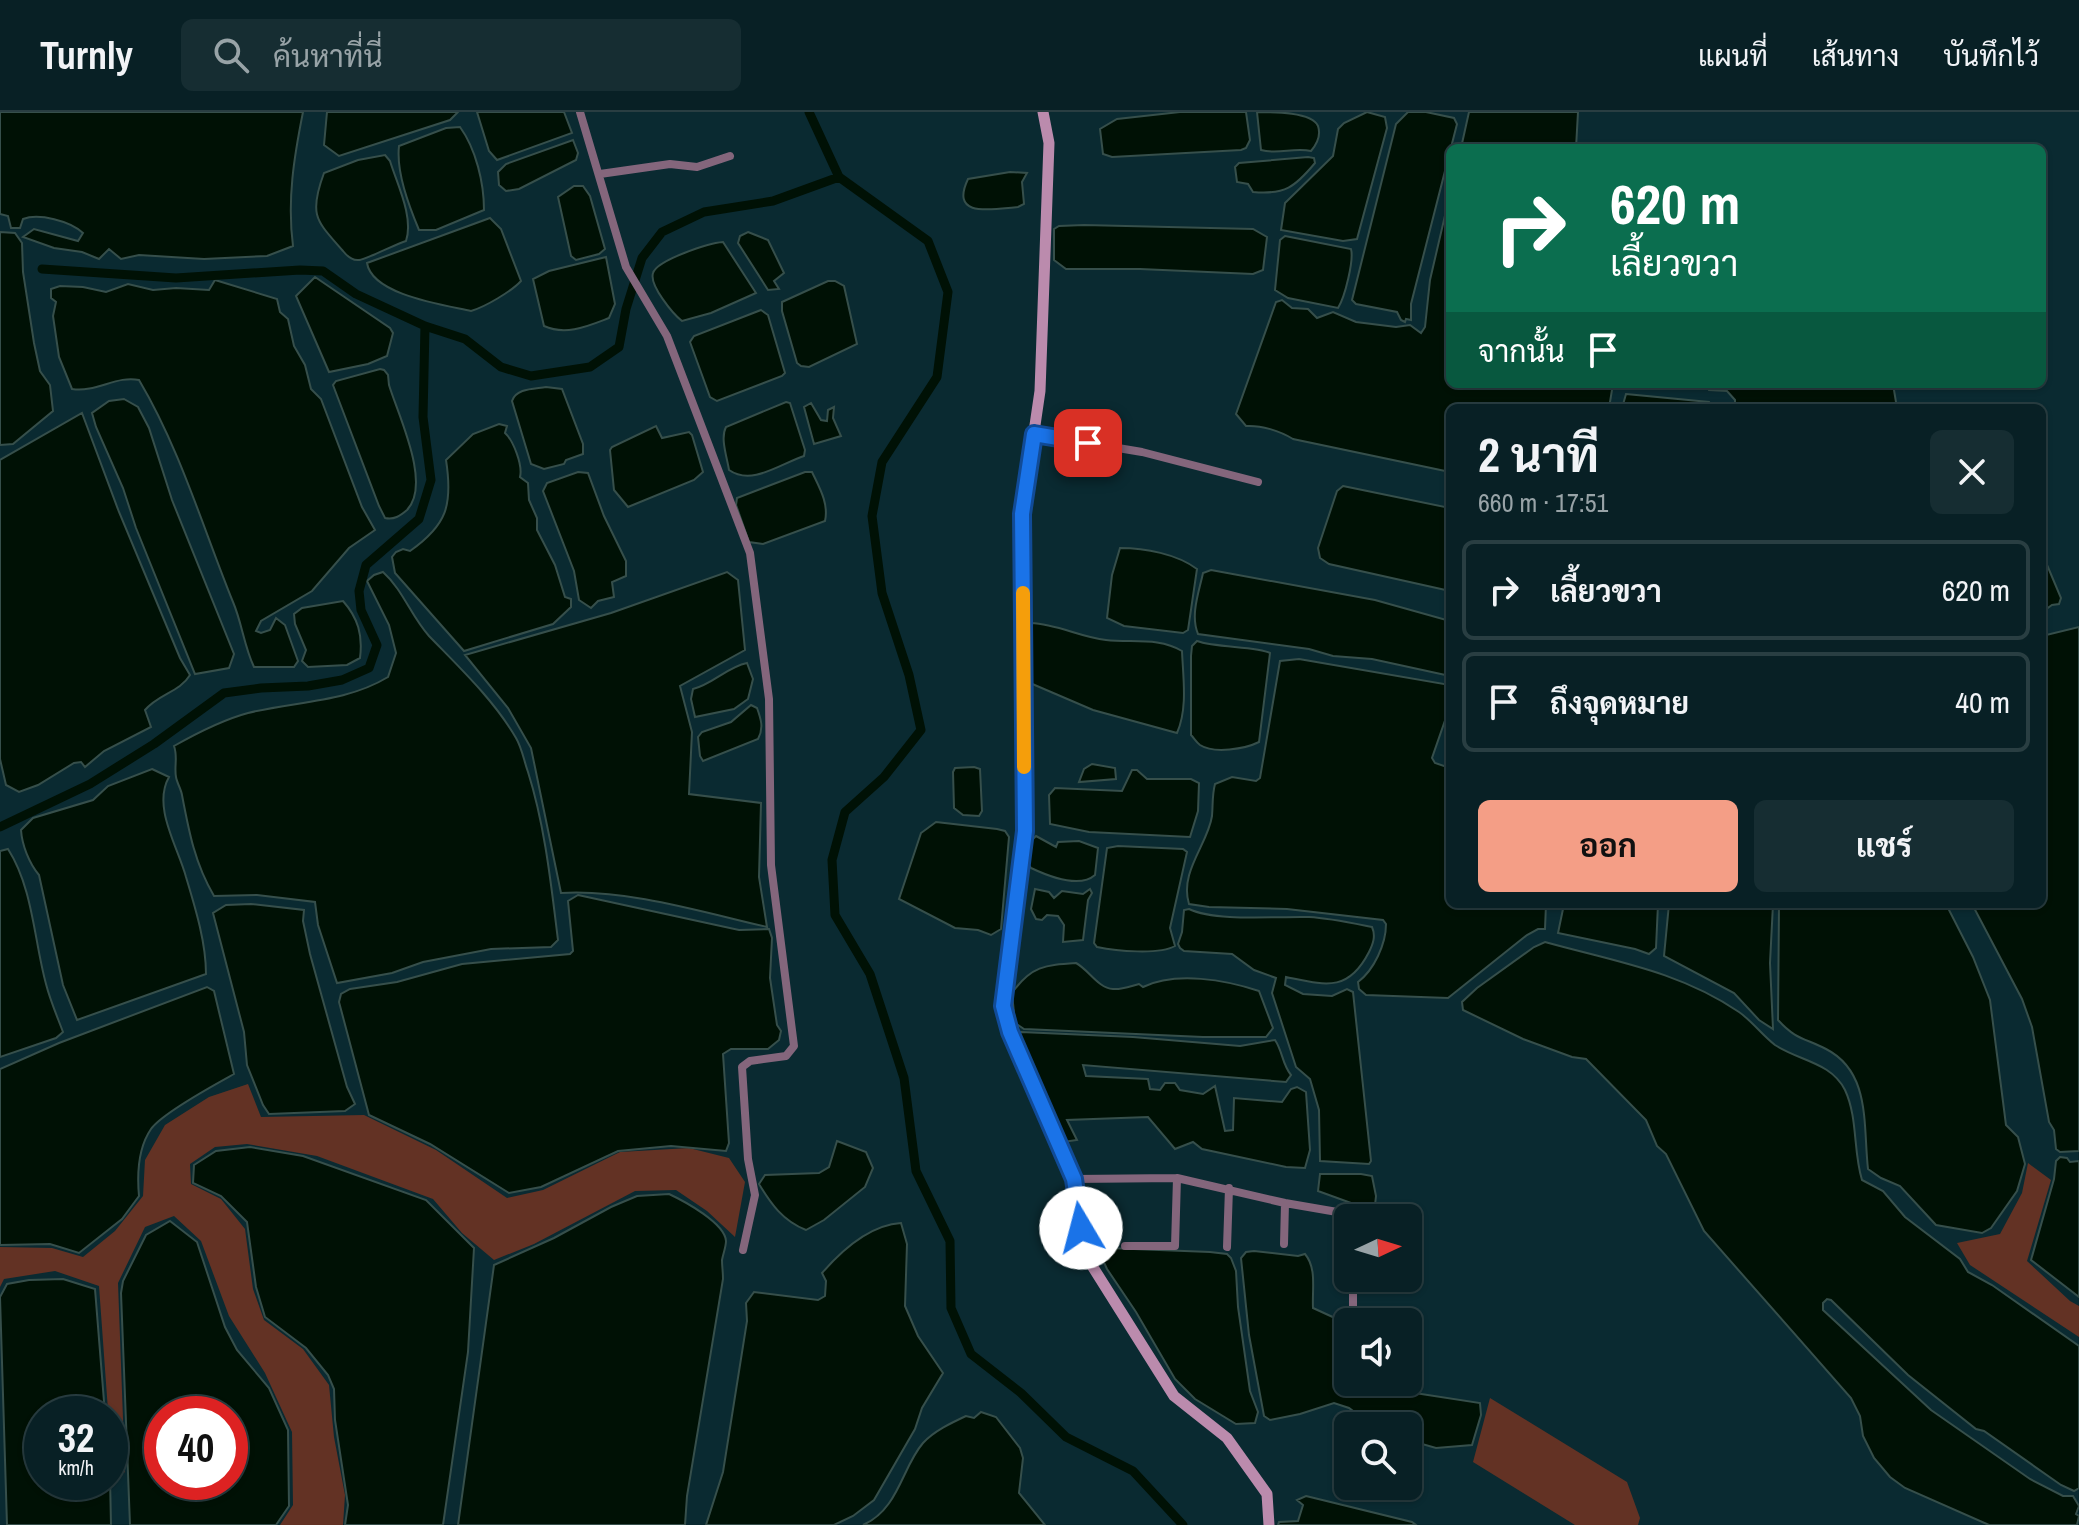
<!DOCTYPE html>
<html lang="th">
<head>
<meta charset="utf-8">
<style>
  :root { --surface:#082025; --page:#162d32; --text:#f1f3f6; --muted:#98a3a7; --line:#293e42; --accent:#f49e86 }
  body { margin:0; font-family:"Archivo Narrow",Sarabun,sans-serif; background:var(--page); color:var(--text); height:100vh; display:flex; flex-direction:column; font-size:30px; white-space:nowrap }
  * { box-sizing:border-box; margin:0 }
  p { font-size:26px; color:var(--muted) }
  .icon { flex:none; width:44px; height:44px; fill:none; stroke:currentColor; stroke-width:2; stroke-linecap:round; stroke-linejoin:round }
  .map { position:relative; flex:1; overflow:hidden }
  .drawer { position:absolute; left:1446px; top:292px; width:600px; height:504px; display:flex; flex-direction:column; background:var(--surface); border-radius:12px; box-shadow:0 2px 6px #0004,0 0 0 2px var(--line) }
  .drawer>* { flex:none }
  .hud { position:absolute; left:1446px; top:32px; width:600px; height:244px; border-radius:12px; box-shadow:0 2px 6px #0004,0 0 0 2px var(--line); background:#0b6e4f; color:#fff; overflow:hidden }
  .needle { width:52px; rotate:86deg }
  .fabs { position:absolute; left:1334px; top:1092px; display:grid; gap:16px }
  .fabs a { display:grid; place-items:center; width:88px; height:88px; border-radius:12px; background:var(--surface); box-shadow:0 2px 6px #0004,0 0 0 2px var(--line); font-size:40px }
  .speed { position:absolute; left:24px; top:1284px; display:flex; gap:16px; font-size:40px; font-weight:700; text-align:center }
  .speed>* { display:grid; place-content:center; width:104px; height:104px; border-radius:50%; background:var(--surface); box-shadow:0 2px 6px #0004,0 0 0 2px var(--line); line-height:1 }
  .speed small { font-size:20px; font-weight:400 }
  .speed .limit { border:12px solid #d22; background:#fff; color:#111 }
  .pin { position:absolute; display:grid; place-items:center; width:68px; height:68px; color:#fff; margin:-34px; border-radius:16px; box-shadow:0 4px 12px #0006 }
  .me { position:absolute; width:88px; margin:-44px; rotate:352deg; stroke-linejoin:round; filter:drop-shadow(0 0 6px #0008) }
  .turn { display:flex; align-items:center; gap:28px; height:168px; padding:0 32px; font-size:36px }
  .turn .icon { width:104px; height:104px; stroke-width:2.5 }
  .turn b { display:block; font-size:56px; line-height:68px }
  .then { display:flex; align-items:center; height:76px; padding:0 32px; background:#0003; gap:16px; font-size:30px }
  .round { display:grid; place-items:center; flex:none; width:84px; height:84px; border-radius:12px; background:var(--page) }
  .head { display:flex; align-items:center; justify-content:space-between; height:136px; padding:0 32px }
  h1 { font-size:48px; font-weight:700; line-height:60px }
  .cta { display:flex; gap:16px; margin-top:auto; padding:16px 32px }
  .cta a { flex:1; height:92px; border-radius:12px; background:var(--accent); color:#111; font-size:32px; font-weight:700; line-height:92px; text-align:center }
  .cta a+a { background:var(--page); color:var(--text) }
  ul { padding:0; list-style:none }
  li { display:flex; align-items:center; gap:24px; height:100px; margin:0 16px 12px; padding:0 16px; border:4px solid var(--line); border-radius:12px }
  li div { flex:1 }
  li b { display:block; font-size:30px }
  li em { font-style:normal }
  header { display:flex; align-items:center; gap:48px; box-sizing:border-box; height:112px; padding:0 40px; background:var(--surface); border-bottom:2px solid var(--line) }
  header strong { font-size:38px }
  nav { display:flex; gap:44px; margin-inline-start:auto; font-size:28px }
  .search { width:560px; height:72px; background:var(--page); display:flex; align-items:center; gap:20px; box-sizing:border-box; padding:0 28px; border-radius:12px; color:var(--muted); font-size:30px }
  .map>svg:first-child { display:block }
  .green { fill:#633224 }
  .water { fill:#001105; stroke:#364f4b; stroke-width:2; fill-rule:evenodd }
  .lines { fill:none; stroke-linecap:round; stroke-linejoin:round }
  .canal { stroke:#001105; stroke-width:9 }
  .street { stroke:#84667c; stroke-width:8 }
  .secondary { stroke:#bb8bad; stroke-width:11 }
  .route-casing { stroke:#114b97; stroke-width:20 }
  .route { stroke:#1a73e8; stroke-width:14 }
  .slow { stroke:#f59e0b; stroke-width:14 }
</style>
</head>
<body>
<header>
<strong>Turnly</strong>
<div class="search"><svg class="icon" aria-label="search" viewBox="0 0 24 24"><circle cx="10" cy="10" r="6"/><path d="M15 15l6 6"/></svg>ค้นหาที่นี่</div>
<nav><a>แผนที่</a><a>เส้นทาง</a><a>บันทึกไว้</a></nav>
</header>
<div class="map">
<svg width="2079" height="1413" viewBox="0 0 2079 1413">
  <rect width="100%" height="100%" fill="#0a2a31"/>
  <path class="green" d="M248,972L261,1005L364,1003L436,1038L507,1086L543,1078L620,1040L689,1036L729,1046L745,1070L735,1125L707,1099L676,1078L635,1079L534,1132L494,1148L462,1121L433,1087L317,1044L247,1032L215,1035L190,1052L191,1072L221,1087L245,1117L253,1177L264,1208L303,1237L329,1273L334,1325L345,1383L343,1413H280L293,1393L292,1320L265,1261L229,1204L201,1129L174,1104L145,1115L118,1171L125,1361L111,1340L99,1174L55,1159L4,1167L0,1175V1135L52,1136L83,1145L115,1119L143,1084L145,1048L165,1013L209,985Z
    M2028,1051L2051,1068L2027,1149L2070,1189L2079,1194V1225L1970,1153L1957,1131L2000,1122L2022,1081Z
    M1490,1286L1627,1370L1640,1406L1638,1413H1575L1473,1350Z"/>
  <path class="water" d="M0,0H303C294,45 287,88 293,134L267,144L204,147L139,143L121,147L109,137L99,147L82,140L54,136L23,125L34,117L78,129L83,121C70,109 39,101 23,107L20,116H11L8,104L0,102Z
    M327,0H458L450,8L339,44L324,33Z
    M477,0H564L572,21L497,48L489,39Z
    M1180,0H1246L1250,28L1246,36L1241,38L1112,45L1103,42L1100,17L1117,7Z
    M1257,0C1274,0 1312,0 1318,14C1321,23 1317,32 1311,39C1294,35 1278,43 1261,38Z
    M1367,0L1385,5L1387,16L1357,127L1343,129L1281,118L1285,91L1333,44L1338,17L1344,11Z
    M1408,0H1426L1454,6L1457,12L1411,192V208L1406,207L1405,210L1401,208L1397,200L1356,192L1352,188L1396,12Z
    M1469,0H1578L1576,36H1461Z
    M460,15C476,37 484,71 484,98L436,118H419C409,94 396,60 399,34L446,16Z
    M573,28L578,41L576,48L519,77L506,79L499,73L498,60L506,52Z
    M385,43L390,49C397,72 414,105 406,129C396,132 365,148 359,148C352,149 347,144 343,139C317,109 308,104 324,61L358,48Z
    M1308,45L1314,46L1315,51C1295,75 1285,83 1253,80L1248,72L1237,70L1235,55L1239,51Z
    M1010,60L1027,61L1022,70L1024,92L1018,95C993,97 949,107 968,67Z
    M574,74H583L590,84L605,137L599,142L576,148L571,144L558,85Z
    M1450,82V272H1613L1609,296H1450V360L1293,327C1280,319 1261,313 1246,314L1236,302L1276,190L1282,188L1292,196L1308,197L1317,206L1333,200L1356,210L1396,215L1410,213L1421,221L1425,215L1430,168Z
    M490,106L501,117L521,169C512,179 485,195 471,199C444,193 372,183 367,151Z
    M1084,113L1253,117L1267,125L1263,158L1253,162L1140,157H1066L1054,148V117L1059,114Z
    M0,120L15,121L22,131L23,160L34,231L40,259L50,273L53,299L13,332L0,333Z
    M748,120L768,128L784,161L774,169L779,177L768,178L738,131L740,124Z
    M1285,124L1351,137C1354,148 1345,185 1338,196L1288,186L1275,178L1280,128Z
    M723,130L756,181L711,201L682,209C673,202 649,173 653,161C657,148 709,131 723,130Z
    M606,145L615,192L609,206C588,214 566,224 544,214L533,167L549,159Z
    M315,165L390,216L393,221L387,244L368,252L329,260L296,184Z
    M215,168L277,187L280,200L288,207L294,234L305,253L311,277L321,287L362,395L375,418L349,436L312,479L261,509L256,519L261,521L270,518L276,506L285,513L298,549L294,555H254C244,534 242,511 233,490C203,416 180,337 139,268C117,263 96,281 72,277L59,245L53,204L56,190L51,186V177L60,174L83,175L106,180L128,172L153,178L176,176L209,178Z
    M828,169H835L844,174L857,232L809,255L801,254L797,251L782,199V190Z
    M761,198L768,203L785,261L782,264L717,289L710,285L690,230L694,224Z
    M380,257L384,258L388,263L389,273C398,303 432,372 407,398C400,404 394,408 385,406L379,394L333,273L336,269Z
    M1706,272H1893L1897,296H1735V288L1727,279L1709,278Z
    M546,275L562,277L583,332V342L566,348L564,352L544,357L531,352L512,289C516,276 534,277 546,275Z
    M1626,282L1709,290L1714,296H1622Z
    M124,287L138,295L149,316L172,388L234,542L229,556L195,562L136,416L123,376L96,315L92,301L109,289Z
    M786,290L790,291L805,338L804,344C780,352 752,374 729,358C727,345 720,326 726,315Z
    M811,291L821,308L827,309L828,298L834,295L833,306L841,324L814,332L804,295Z
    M82,301L119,400L180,546L190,563C180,580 158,582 145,598L151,615L104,639L85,655L81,650L74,651L38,673L19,680L6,673L0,647V348Z
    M499,312L507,314L505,321C513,328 523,353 520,365L528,371L529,388L537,406V418L555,453L565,485L571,487V495L553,512L464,539L395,461L392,445L396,440L403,437L410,439C447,413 453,393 446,348L473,322Z
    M656,314L662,326L689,320L692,323L703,360L694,368L628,395L614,378L610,338L612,335Z
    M578,360L588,361L604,404L626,449V464L612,470L614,485L598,489L591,496L579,488L574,459L543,379L547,371Z
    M805,360H812C819,375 829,391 825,409L763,432L749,430L736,393L737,386Z
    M1343,374L1450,396V479L1329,452L1320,446L1318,436L1337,379Z
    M1120,436C1145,436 1177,442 1197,457L1188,518L1183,521L1124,514L1107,506L1112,463Z
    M2042,441L2061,486L2059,492L2052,493L2042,500Z
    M1211,458L1375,488L1450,509V564L1372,547L1333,544L1309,537L1198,522C1190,503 1199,480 1203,461Z
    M383,460C403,478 411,504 429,524C459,555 494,588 516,626C522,636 524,649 528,660C545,714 551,772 558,828L551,835L491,837L423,850L392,861L337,871L318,813L315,790L257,783L214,784C195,752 189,720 182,683C181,677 177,671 176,665C174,654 178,645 174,634C197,621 222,608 248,601C295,589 345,591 388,565L396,541L389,513L367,469L374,463Z
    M727,460L738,468L745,538L680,574L692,620L689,682L761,691L759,765L767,815C702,800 627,777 561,781L531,636L508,596L465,543L611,501Z
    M343,489C358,506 363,523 360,546L347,553L308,555L302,549L306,538L295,512L294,502L302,496Z
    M1031,511C1057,512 1080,525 1106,528C1132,531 1159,525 1182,539C1183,565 1188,596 1177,621L1093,598L1030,571L1027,513Z
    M2079,515V1039L2060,1040L2056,1037L2054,1018L2049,1010L2032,915L2022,887L1972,792H2042V524Z
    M1197,529C1216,536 1257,534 1270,541L1259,630C1245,637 1214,642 1200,633C1196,630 1194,626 1191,623V544L1192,534Z
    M1299,547L1450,573V594L1432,646L1435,651L1450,656V792H1546L1545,817H1538L1527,823L1448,886L1366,883L1359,877L1358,870C1374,858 1386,832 1386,812L1383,808L1287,797L1209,795L1189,792C1179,760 1208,732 1212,704C1213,693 1212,683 1215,672L1232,665L1256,669L1260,666L1280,549Z
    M747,551L753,567L748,587L734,597L695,605L691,587L693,577C713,572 727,555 747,551Z
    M751,593L757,596C761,607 764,616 758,627L703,649L700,644L698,625L702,620L731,610Z
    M1092,652L1115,656L1116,667L1079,670L1084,657Z
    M974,655L980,657L982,699L979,704L963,703L954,696L953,660L955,656Z
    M152,657L169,665C152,695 178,735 186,765C195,795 206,830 206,862L77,908L63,873L39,763C29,751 22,733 21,718L33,706L93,688L108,674Z
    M1132,658H1137L1147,667H1191L1199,671L1198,699L1190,725L1089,720L1050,712L1049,683L1055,676L1122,679Z
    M936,710L997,717L1005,719L1009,725L1001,817L991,823L978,818L955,816L899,787L921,721Z
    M1036,724L1056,735L1058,730L1079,729L1098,736L1095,763C1079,777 1048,764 1031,756L1029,753L1032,728Z
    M1118,734L1183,737L1187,740L1170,816L1175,834C1159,843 1116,839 1097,835L1094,831L1107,736Z
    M8,737C33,776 34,828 46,872C50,888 57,904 63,920L56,926L0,945V739Z
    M1035,777L1049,780L1054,786L1062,779L1083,782L1090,777L1092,781L1088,788L1083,828L1063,830L1064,813L1058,804L1047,803L1042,808L1036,807L1031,797Z
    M578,783L739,818L769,817L772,826L770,866L777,913L781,919L779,928L768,937H731L723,942L729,1031L726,1039L671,1034L618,1039L541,1075L509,1081L430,1032L369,1003L339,890L341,882L350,877L397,870L462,852L570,842L573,839L568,789Z
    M251,792L304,798L303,809L310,842L347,975L355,992L345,999L269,1002L263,993L247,953L244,920L213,801L226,793Z
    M1561,792H1658L1656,836L1649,842L1635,837L1558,821L1563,797Z
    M1669,792H1773L1770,851L1773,917L1759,908L1734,881L1664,844Z
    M1779,792H1946L1973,845L1990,888L2006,1013L2018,1025L2025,1052L2017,1079L1991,1116L1982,1121L1936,1113L1900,1074L1881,1066L1868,1057C1863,1013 1871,960 1826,937C1805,926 1796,928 1778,908Z
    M1189,797C1216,810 1277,804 1309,805C1329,806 1352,811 1372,815C1376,824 1373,832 1369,840C1348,881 1325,873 1286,865L1285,873L1303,882L1332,884L1347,877L1353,880L1371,1049L1369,1052L1320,1049L1319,998L1310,967L1296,955L1272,881L1276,866L1254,858L1232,842L1184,839L1180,836L1178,832L1182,820L1184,798Z
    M1545,830C1613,849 1679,859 1739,900C1752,909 1762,923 1775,933C1799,949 1831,950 1845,978C1858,1006 1853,1039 1862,1068L1883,1079L1905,1105L1960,1147L1968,1160L1992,1173L2079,1234V1376L2074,1379L2061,1373L1984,1319L1976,1317L1908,1263L1831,1188L1827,1187L1823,1191V1198L1931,1298L2030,1367L2063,1384H2073L2079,1394L2076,1402L2079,1404L2077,1413H1989L1905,1376L1890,1365L1874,1346L1863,1324L1860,1304L1851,1286L1704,1119L1666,1042L1657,1034L1646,1008L1586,947L1572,945L1523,927L1463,898L1462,890L1477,876L1534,835Z
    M1076,851C1089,858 1098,876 1113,877C1121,878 1131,874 1139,872L1143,875C1176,859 1226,868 1259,879L1273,916L1266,925H1203L1024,917L1015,911L1012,881C1031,854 1045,853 1076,851Z
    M207,875L214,879L234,962C216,972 162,1001 151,1017C138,1036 137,1062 139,1084L122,1107L79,1141L50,1132L0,1133V957L59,931Z
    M1021,920L1133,925L1240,934L1275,928C1283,940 1282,952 1291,963L1286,970L1083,953L1086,964L1148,967L1150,977L1160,978L1165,971H1175L1180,978L1203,982L1215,974L1225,1019L1233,1018L1234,986L1282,990L1291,977L1297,975L1306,980L1310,1038L1305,1056L1286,1055L1202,1037L1193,1030L1175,1037L1148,1005L1067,1008L1077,1028L1063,1030L1017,927V922Z
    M837,1029L866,1040L873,1056L865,1075L824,1108L806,1118C783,1109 771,1092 759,1072L765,1063L819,1061L829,1055Z
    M250,1035L303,1044L426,1088L474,1136L468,1240L443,1413H345L348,1393L335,1308L334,1277L328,1263L306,1236L265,1205L256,1175L247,1110L221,1084L193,1071L194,1053L216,1039Z
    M2060,1045L2067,1046L2070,1050L2079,1049V1185L2031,1148L2054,1067L2056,1049Z
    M1320,1062H1361L1372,1064L1376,1084L1375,1093L1362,1095L1318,1079Z
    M669,1082C684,1089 725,1111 726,1129C726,1135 723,1142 722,1148C722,1154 723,1160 723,1167L687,1384L685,1413H458L494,1153L554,1126L611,1095L637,1084Z
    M170,1109L197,1130L225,1215L237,1238L269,1276L288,1318L289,1394L276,1413H130L121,1181L123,1169L146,1123ZM162,1302H230V1370H162Z
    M901,1111L907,1132L905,1194L918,1224L943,1261L922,1296L915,1317L874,1388L853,1404L834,1413H706L723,1360L747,1209L746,1191L754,1180L818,1188L825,1184L826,1169L822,1161C842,1138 870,1113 901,1111Z
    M1108,1136L1210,1140L1227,1142L1231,1146L1236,1159L1238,1195L1250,1279L1258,1300L1255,1311L1236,1312L1195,1287L1175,1267L1136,1200L1107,1157L1101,1144L1102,1138Z
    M1254,1139L1298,1144L1305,1142C1317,1156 1312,1178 1313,1196L1348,1212V1270H1395L1396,1276L1402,1279L1480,1291L1481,1303L1472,1333L1436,1336L1408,1328V1314H1373L1349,1296L1334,1291L1300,1302L1270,1308L1264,1304L1249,1223L1241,1146L1246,1140Z
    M63,1167L95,1177L105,1302H42V1370H110V1365L111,1413H7L0,1185L7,1172L29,1168Z
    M981,1300L996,1305L1020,1336L1023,1346L1019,1381L1045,1413H863C899,1397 902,1355 923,1331C934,1319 951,1311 966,1304L974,1306Z
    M1306,1384L1412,1410L1416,1413H1278L1279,1410L1298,1409L1303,1393L1297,1388Z"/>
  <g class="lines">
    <path class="canal" d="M809,0L839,65L928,129L948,180L937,265L882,350L872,404L882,481L909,563L921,618L884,665L845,700L832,748L835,803L870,862L904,966L916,1059L950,1129L951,1196L971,1242L1021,1281L1066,1325L1133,1359L1183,1413
      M42,157L176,166L300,158L323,159L356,182L425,214L465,227L501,255L531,264L590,255L619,235L626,197L642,146L662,120L704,100L773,89L839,65
      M0,715L90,672L154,632L224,581L261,576L308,574L342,568L369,556L377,533L361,498L359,479L366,453L419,407L431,368L423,305L425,214"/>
    <path class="street" d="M580,0L626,155L667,224L750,441L769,587L771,753L794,934L786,944L750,949L742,955L748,1047L755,1083L743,1138
      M600,62L670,52L697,55L730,44
      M1034,322L1142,340L1258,370
      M1074,1067L1177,1066L1285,1091L1372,1106
      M1284,1132L1285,1091
      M1125,1134H1175L1177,1066
      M1227,1135L1229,1076
      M1353,1166V1194"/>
    <path class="secondary" d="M1043,0L1049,31L1040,279L1022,402L1025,719L1003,894L1010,920L1074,1067L1084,1141L1174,1284L1227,1326L1267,1382L1269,1413"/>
  </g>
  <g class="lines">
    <g class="route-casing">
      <path id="route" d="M1081,1116L1074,1067L1010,920L1003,894L1025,719L1022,402L1034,322L1088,331"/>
    </g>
    <use href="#route" class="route"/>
    <path class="slow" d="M1023,481L1024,655"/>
  </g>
</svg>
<div class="fabs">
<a><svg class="needle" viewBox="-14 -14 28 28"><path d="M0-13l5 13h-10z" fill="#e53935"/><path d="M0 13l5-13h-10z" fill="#98a3a7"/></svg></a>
<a><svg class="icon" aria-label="sound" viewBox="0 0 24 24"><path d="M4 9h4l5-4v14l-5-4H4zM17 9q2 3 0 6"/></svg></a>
<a><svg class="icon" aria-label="search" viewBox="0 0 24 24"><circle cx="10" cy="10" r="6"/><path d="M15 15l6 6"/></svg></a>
</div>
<div class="speed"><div>32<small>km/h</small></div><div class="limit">40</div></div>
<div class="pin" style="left:1088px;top:331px;background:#d93025"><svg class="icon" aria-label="arrive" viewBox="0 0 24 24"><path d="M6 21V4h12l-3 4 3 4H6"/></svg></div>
<svg class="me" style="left:1081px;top:1116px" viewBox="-20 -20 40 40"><circle r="19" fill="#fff"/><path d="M0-13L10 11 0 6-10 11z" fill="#1a73e8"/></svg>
<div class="hud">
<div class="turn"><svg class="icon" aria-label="right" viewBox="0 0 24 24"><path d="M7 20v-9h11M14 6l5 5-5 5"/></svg><div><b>620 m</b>เลี้ยวขวา</div></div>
<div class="then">จากนั้น<svg class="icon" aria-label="arrive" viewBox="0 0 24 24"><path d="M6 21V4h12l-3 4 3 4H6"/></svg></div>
</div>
<section class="drawer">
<div class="head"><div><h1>2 นาที</h1><p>660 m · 17:51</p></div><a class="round"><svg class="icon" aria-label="close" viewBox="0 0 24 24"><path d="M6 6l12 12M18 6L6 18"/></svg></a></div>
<ul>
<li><svg class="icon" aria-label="right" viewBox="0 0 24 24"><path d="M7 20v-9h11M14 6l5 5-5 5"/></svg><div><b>เลี้ยวขวา</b></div><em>620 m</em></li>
<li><svg class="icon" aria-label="arrive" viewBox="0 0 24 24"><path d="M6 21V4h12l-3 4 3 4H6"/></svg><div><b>ถึงจุดหมาย</b></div><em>40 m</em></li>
</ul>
<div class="cta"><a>ออก</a><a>แชร์</a></div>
</section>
</div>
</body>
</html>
